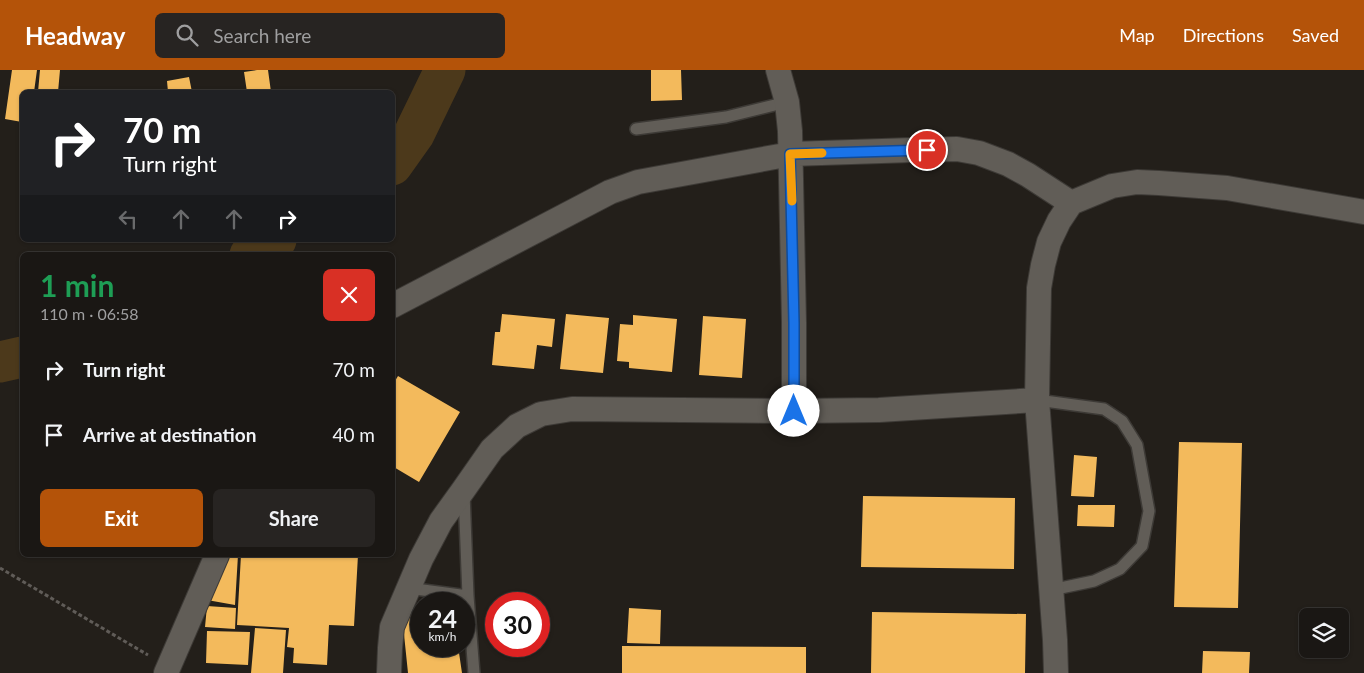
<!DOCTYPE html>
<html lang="en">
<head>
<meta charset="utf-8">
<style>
  :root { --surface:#1a1714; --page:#272422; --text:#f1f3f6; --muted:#9f9fa0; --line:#383634; --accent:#b45309 }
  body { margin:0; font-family:Lato,sans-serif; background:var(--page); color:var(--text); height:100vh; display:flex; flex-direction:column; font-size:19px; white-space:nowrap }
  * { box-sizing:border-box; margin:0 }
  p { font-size:16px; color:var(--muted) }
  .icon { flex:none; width:28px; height:28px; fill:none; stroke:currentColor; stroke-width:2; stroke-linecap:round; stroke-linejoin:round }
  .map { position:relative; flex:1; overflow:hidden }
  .side { position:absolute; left:20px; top:182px; width:375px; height:305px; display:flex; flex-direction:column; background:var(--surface); border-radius:8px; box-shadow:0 1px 4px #0004,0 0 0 1px var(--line) }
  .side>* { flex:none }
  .guide { position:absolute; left:20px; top:20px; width:375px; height:152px; border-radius:8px; box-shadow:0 1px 4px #0004,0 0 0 1px var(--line); background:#202124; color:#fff; overflow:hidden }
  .tools { position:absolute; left:1299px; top:538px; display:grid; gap:10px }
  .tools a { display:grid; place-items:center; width:50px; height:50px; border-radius:8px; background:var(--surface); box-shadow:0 1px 4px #0004,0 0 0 1px var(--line); font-size:25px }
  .speed { position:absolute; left:410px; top:522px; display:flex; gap:10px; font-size:25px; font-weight:700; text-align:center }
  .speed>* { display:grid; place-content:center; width:65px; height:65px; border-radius:50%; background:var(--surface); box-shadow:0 1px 4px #0004,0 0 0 1px var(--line); line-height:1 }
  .speed small { font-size:12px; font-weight:400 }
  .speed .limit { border:8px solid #d22; background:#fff; color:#111 }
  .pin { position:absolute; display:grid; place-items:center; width:42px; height:42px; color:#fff; margin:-21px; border:2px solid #fff; border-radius:50%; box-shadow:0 1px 5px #0007 }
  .me { position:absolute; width:55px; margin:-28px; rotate:0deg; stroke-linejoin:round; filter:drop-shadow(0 0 4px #0008) }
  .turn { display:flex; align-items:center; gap:18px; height:105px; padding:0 20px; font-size:22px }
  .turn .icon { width:65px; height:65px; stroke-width:2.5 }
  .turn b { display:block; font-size:35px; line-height:42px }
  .lanes { display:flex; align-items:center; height:48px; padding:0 20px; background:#0003; justify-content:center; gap:25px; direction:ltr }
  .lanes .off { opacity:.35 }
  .round { display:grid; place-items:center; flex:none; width:52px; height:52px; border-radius:8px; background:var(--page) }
  .headline { display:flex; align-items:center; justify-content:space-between; height:85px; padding:0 20px }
  h1 { font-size:30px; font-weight:700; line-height:38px; color:#1e9e55 }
  .button { display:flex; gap:10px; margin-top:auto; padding:10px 20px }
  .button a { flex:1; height:58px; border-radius:8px; background:var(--accent); color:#fff; font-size:20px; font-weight:700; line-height:58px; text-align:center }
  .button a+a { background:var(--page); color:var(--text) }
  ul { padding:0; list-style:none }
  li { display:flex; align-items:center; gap:15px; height:65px; padding:0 20px }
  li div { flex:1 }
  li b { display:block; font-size:19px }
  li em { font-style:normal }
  header { display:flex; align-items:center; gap:30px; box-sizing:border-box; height:70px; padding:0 25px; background:var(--accent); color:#fff }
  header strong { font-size:24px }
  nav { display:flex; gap:28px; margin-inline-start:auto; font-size:18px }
  .search { width:350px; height:45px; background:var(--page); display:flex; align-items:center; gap:12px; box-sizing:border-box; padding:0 18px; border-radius:8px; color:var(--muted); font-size:19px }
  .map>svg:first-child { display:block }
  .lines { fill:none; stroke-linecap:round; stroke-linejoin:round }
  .river { stroke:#4c391b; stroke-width:41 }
  .building { fill:#f3ba5c }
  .lane-casing { stroke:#3d3a36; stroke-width:14 }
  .street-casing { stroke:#3d3a36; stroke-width:26 }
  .path { stroke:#605c58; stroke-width:3; stroke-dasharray:4 2.5; stroke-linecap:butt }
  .lane { stroke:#615d57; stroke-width:11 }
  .street { stroke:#615d57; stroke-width:24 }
  .route-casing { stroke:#114b97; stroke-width:12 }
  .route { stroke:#1a73e8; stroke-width:9 }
  .slow { stroke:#f59e0b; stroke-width:9 }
</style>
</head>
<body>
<header>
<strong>Headway</strong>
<div class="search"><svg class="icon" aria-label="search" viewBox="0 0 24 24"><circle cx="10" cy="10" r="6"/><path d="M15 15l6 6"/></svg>Search here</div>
<nav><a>Map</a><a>Directions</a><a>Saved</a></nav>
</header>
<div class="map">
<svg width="1364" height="603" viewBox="0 0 1364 603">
  <rect width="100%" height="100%" fill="#231f1a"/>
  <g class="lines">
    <path class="river" d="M392,95L414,64L445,0
      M250,185L276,170
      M0,292L22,287"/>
  </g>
  <path class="building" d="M12,0H37L34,22H22V52L5,49Z
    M40,0H60L58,22H38Z
    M257,0H268L271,22H247L244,2Z
    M651,0H681L682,30L651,31Z
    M189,7L192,22H168L167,11Z
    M502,244L555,249L552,277L537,275L534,299L492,295L495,262H500Z
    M566,244L609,248L603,303L560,299Z
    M633,245L677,249L672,302L629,298V292L617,291L620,254L633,255Z
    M703,246L746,249L742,308L699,305Z
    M398,306L460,342L419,412L392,396V316Z
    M1179,372L1242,373L1238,538L1174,537Z
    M1074,385L1097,387L1094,427L1071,426Z
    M863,426L1015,428L1014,499L861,497Z
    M1078,435H1115L1114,457L1077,456Z
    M222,485H238L235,535L207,530Z
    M241,485H358L354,556L329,555L327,595L293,593L294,578L287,577L289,558L237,555Z
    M207,536L236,538L235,559L205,557Z
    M629,538L661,540L660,574L627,573Z
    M872,542L1026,544L1025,603H871Z
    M421,543V576H458L462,603H408L402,545Z
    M255,558L286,560L283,603H251Z
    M207,561L250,562L248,595L206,593Z
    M622,576L806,577V603H622Z
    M1203,581L1250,582L1249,603H1202Z"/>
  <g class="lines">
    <g class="lane-casing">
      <path id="lane" d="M636,59L726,47L787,32
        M1037,330L1104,339L1122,351L1137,375L1149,441L1142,476L1120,499L1094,511L1051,520
        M464,423L468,526L474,603
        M408,518L468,526"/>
    </g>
    <g class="street-casing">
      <path id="street" d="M778,0L787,32L790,61L794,253V341
        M392,236L610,122L638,112L791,84L912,80L957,79L979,83L1008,94L1028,105L1071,133
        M166,603L217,485
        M389,603L390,578L392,557L421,489L441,451L464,419L492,379L517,356L541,344L572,339L794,341L879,340L1037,330
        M1056,603L1055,570L1037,330L1039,218L1043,195L1049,172L1059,151L1071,133L1112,116L1137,112L1159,113L1227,118L1364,142"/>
    </g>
    <path class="path" d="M0,498L148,585"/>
    <use href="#lane" class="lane"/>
    <use href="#street" class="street"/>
  </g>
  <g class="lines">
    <g class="route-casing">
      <path id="route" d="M794,341V253L790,84L927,80"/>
    </g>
    <use href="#route" class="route"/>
    <path class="slow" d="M792,131L790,84L822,83"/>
  </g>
</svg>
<div class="tools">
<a><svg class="icon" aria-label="layers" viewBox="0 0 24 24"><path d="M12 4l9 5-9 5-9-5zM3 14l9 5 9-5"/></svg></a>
</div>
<div class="speed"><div>24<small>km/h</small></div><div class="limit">30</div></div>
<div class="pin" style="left:927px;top:80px;background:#d93025"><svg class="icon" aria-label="arrive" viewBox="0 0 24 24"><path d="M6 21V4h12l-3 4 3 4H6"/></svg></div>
<svg class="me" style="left:794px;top:341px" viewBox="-20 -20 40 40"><circle r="19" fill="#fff"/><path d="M0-13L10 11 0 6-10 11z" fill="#1a73e8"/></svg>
<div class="guide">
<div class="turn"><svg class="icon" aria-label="right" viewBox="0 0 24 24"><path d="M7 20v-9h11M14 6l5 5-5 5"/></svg><div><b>70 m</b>Turn right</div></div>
<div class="lanes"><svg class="icon off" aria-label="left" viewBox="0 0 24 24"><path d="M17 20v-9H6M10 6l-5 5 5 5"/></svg><svg class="icon off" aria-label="ahead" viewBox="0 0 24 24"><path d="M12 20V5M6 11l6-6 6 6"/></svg><svg class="icon off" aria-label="ahead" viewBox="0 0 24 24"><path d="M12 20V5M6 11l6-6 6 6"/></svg><svg class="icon" aria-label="right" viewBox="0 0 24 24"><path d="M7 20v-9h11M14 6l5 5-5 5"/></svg></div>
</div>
<section class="side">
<div class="headline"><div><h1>1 min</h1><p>110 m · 06:58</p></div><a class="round" style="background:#d93025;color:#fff"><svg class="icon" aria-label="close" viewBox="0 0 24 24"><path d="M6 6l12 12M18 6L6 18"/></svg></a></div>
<ul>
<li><svg class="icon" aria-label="right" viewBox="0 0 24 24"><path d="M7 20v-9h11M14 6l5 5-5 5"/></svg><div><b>Turn right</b></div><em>70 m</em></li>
<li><svg class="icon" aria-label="arrive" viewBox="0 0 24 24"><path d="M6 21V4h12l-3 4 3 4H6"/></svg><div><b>Arrive at destination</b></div><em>40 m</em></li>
</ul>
<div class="button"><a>Exit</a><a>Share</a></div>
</section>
</div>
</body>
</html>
